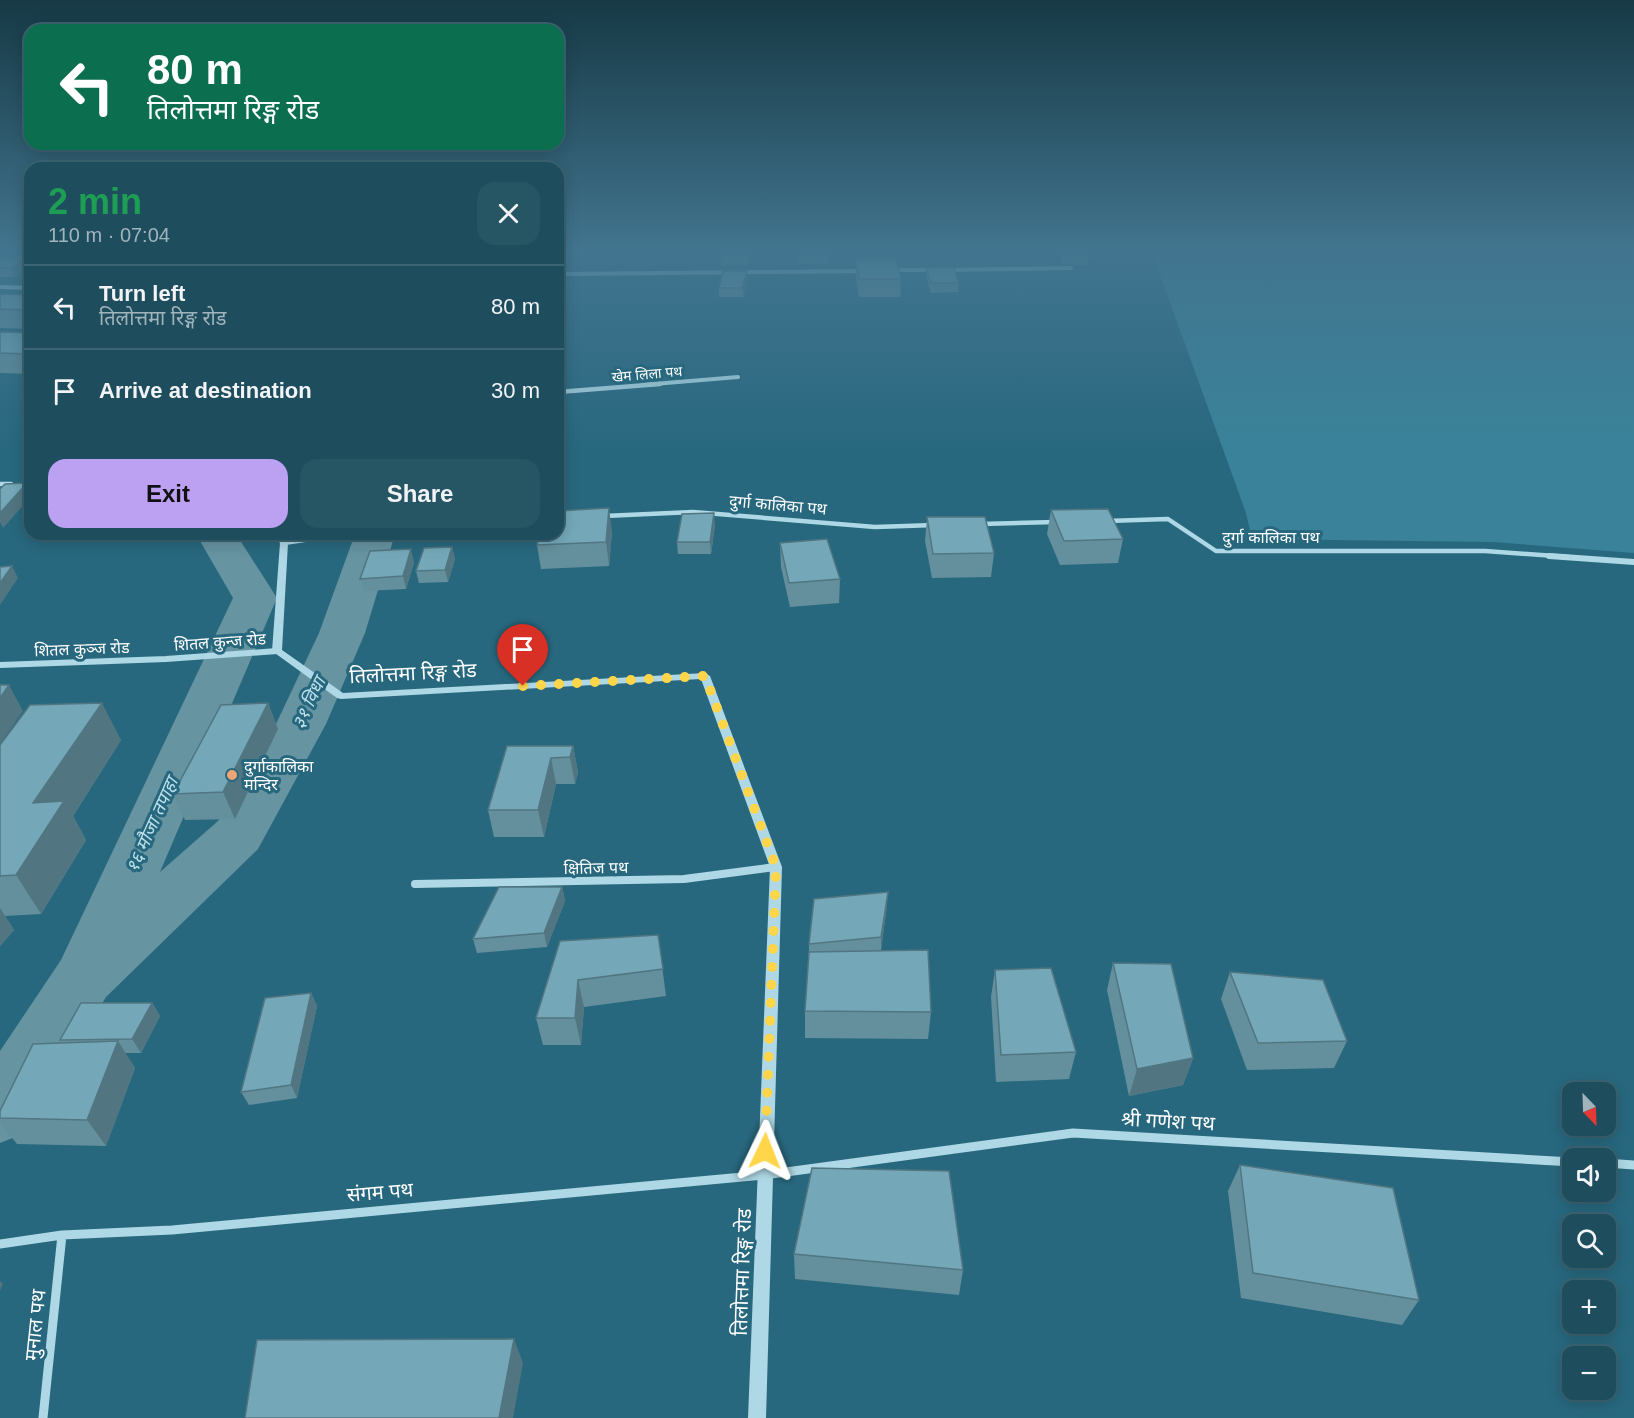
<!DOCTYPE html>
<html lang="en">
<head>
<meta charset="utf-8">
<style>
  :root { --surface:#1e4e5e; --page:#265564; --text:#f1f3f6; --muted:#a1b4bc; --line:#3c6573; --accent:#bca0f2 }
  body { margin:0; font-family:Helvetica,"Noto Sans Devanagari",sans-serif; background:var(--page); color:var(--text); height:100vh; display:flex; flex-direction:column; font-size:22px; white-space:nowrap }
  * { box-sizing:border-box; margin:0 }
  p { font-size:20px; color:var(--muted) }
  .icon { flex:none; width:33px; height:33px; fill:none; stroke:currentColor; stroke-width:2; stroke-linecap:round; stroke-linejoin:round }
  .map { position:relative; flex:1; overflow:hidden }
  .sheet { position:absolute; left:24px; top:162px; width:540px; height:378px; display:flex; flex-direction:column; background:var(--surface); border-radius:18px; box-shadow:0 3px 15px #0003,0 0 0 2px var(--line) }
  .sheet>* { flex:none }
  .guide { position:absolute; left:24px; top:24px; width:540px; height:126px; border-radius:18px; box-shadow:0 3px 15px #0003,0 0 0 2px var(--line); background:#0b6e4f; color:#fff; overflow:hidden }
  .needle { width:39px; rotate:157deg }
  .tools { position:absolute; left:1562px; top:1082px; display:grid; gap:12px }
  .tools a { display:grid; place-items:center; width:54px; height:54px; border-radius:12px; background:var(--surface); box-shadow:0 3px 15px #0003,0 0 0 2px var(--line); font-size:30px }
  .pin { position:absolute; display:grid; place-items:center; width:51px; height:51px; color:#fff; margin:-62px -26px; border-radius:50% 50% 50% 0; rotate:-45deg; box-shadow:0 0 6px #0007 }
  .pin .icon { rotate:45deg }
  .me { position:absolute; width:66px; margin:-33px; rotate:2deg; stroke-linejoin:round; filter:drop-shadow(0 0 4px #0008) }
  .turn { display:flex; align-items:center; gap:21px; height:126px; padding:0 24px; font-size:27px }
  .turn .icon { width:78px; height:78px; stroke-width:2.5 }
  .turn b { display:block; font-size:42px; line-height:51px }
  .round { display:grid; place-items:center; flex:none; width:63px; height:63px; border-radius:18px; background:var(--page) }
  .head { display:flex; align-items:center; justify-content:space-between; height:102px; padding:0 24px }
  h1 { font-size:36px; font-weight:800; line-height:45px; color:#1e9e55 }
  .primary-button { display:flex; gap:12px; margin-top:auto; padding:12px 24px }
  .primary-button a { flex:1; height:69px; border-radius:18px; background:var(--accent); color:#111; font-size:24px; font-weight:800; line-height:69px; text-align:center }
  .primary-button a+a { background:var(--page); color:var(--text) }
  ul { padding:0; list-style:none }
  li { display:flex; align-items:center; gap:18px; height:84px; padding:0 24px; border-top:2px solid var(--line) }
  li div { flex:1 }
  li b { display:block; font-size:22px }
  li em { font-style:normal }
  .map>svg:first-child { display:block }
  .green { fill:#398299 }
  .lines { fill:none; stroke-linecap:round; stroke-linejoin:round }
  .canal { fill:#6694a1; fill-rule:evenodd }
  .minor-far4 { stroke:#aed8e5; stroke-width:4 }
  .minor-far3 { stroke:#aed8e5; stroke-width:4.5 }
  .minor-far2 { stroke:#aed8e5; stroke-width:6 }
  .minor-far1 { stroke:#aed8e5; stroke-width:8 }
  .minor { stroke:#aed8e5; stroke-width:9 }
  .tertiary { fill:#aed8e5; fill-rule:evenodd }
  .wall { fill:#64909e }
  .shaded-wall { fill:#517681 }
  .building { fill:#74a8b8; stroke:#517681; stroke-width:1.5 }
  .route { stroke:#ffd54a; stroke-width:10; stroke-dasharray:0 18 }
  .poi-dot { fill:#eca575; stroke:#28687e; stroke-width:2 }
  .labels { text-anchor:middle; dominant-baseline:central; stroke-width:6; stroke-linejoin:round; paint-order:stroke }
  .far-street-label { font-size:14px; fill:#fff; stroke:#28687e }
  .street-label { font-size:16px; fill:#fff; stroke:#28687e }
  .poi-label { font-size:16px; fill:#fff; stroke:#28687e; text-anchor:start }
  .water-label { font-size:18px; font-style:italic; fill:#bde2ed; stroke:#28687e }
  .near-street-label { font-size:20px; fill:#fff; stroke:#28687e }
</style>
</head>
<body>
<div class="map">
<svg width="1634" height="1418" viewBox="0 0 1634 1418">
  <rect width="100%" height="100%" fill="#28687e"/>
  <path class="green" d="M1151,250H1634V553L1493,542L1252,539L1246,513Z"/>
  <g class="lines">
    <path class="canal" d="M196,534H236L277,598L160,872L218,821L276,724L319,633L355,534H395L365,633L326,724L258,849L106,997L25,1133L0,1143V1051L61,960L233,598Z"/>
    <path class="minor-far4" d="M18,258H30
      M892,270H932
      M946,270L1071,268
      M558,274L863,271
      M0,287L30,288
      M642,385L738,377"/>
    <path class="minor-far3" d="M558,392L660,384
      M0,484H11
      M604,516L693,512L875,527L935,525
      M1107,521L1168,519L1216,551H1485L1569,557
      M981,524L1055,522
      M284,543L344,534"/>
    <path class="minor-far2" d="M1549,556L1634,562
      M0,665L166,659L277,651"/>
    <path class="minor-far1" d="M415,884L684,879L775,867"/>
    <path class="minor" d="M1605,1163L1634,1165
      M0,1244L62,1235L172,1230L764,1175L1073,1133L1572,1162
      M43,1418L62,1235"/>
    <path class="tertiary" d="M272,534H281L288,543L282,650L343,693L705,673L710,676L782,867L766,1418H748L770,867L701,679L341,699L337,698L272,651L280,543Z"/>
  </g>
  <path class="wall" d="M567,250H608L607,253H568Z
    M642,250H673L672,252L642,251Z
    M720,250L748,255L749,264L721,265Z
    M828,250V264H798V255Z
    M1008,250H1042V252H1009Z
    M1060,250H1087L1089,256L1087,265L1062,264Z
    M0,259H26L15,277H0Z
    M856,259L901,279L900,297H859L856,277Z
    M926,268L959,283L958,292L931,293L926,277Z
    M747,271V281L743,297H719V288Z
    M0,294L29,295L30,294V329L0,328Z
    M0,332L30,333V374L0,373Z
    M1051,510L1123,539L1118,563L1060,565L1047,534Z
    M927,517L994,553L991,577L932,578L925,541Z
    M715,525L711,554H678L677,542Z
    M612,532L609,566L541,569L537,545Z
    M780,543L840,579L839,603L790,607L781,567Z
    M452,547L455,559L448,582L419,583L416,571Z
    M414,562L406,589L364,591L360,579Z
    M268,703L278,729L235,819L185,820L173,794Z
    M121,740L73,816L86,840L41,914L5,916L14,930L0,946V745Z
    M507,746H573L578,772L575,784H556L544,837H494L488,810Z
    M562,887L565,901L547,947L477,953L473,939Z
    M887,905L881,950L874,951L931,1012L928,1039L805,1038V1011L809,958V944Z
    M658,935L666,996L584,1007L581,1045H543L536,1018L560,941Z
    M1113,963L1193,1058L1183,1085L1129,1096L1107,990Z
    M995,970L1076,1052L1069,1079L996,1082L991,997Z
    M1230,972L1347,1041L1334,1068L1247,1070L1221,999Z
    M311,993L317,1006L297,1098L249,1105L241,1092Z
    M152,1003L160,1016L141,1053H125L135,1068L106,1146L17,1144L0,1123V1118L63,1043L60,1040Z
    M1240,1165L1419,1300L1402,1325L1241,1298L1228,1191Z
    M794,1254L963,1270L959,1295L795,1279Z"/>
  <path class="shaded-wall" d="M26,259L30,268L15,277L11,268Z
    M747,271V281L743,297L742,288Z
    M27,483L30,489V498L3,528L0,522V513Z
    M609,508L612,532L609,566L606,542Z
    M714,513L715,525L711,554L710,542Z
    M452,547L455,559L448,582L445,570Z
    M411,549L414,562L406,589L403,576Z
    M12,566L18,578L0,605V583Z
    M9,685L23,711L0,744V698Z
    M102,703L121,740L73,816L86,840L41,914L16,875L33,803Z
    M268,703L278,729L235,819L223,792Z
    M573,746L578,772L575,784L570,757Z
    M551,758L556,784L544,837L538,810Z
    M562,887L565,901L547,947L544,933Z
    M888,892L887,905L881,950V937Z
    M0,908L14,930L0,946Z
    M578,980L584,1007L581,1045L575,1018Z
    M311,993L317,1006L297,1098L291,1085Z
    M152,1003L160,1016L141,1053L132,1039Z
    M118,1041L135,1068L106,1146L87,1120Z
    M1193,1058L1183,1085L1129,1096L1137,1069Z
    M0,1281L3,1284L0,1291Z
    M514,1339L523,1363L513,1418H499Z"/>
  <path class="building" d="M720,250H747L748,255L721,256Z
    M799,250H828V255H798Z
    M1062,250H1087L1089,256L1063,255Z
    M0,259H26L11,268H0Z
    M856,259H896L901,279H859Z
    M953,267L959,283H931L926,268Z
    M723,271H747L742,288H719Z
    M0,294L30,295V310L0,309Z
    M0,332L30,333V354L0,353Z
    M27,483L0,513V489L5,484Z
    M609,508L606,542L537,545L539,534H558V511Z
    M1108,509L1123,539L1064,541L1051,510Z
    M714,513L710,542H677L682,514Z
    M927,517H985L994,553L933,554Z
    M827,539L840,579L789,583L780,543Z
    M452,547L445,570L416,571L424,548Z
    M411,549L403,576L360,579L370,551Z
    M12,566L0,583V567Z
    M0,685H9L0,698Z
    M102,703L33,803L64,801L16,875L0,876V745L30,705Z
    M268,703L223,792L173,794L221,705Z
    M507,746H573L570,757L551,758L538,810H488Z
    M499,887H562L544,933L473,939Z
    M888,892L881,937L809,944L814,899Z
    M658,935L663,969L578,980L575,1018H536L560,941Z
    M928,950L931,1012L805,1011L809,952Z
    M1113,963L1171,964L1193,1058L1137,1069Z
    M1051,968L1076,1052L1001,1055L995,970Z
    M1230,972L1323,980L1347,1041L1258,1043Z
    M311,993L291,1085L241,1092L265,998Z
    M81,1003H152L132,1039L60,1040Z
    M118,1041L87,1120L0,1118V1111L33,1044Z
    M1240,1165L1393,1188L1419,1300L1253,1273Z
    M812,1168L949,1171L963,1270L794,1254Z
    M514,1339L499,1418H245L257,1340Z"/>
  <linearGradient id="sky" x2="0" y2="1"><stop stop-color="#163945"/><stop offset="0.56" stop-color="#42758f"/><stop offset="1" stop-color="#42758f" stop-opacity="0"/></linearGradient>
  <rect width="1634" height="448" fill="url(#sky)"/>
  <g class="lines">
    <path class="route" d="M523,686L705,676L776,867L765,1151"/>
  </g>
  <circle class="poi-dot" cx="232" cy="775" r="6"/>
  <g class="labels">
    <g class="far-street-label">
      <text transform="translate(647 374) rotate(-5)">खेम लिला पथ</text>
    </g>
    <g class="street-label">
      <text transform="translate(778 505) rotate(5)">दुर्गा कालिका पथ</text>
      <text x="1271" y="537">दुर्गा कालिका पथ</text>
      <text transform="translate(220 642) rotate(-4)">शितल कुन्ज रोड</text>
      <text transform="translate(82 649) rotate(-2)">शितल कुञ्ज रोड</text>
      <text transform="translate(596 868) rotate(-1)">क्षितिज पथ</text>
    </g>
    <g class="poi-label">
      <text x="244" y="766">दुर्गाकालिका<tspan x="244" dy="18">मन्दिर</tspan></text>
    </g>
    <g class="water-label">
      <text transform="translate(309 703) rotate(-65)">३१ विधा</text>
      <text transform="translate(152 825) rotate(-66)">१६ मौजा तपाहा</text>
    </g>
    <g class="near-street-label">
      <text transform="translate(413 673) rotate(-3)">तिलोत्तमा रिङ्ग रोड</text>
      <text transform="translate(1168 1121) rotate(3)">श्री गणेश पथ</text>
      <text transform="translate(380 1192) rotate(-5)">संगम पथ</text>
      <text transform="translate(742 1272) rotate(-88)">तिलोत्तमा रिङ्ग रोड</text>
      <text transform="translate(35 1325) rotate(-84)">मुनाल पथ</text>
    </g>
  </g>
</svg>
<div class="tools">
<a><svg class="needle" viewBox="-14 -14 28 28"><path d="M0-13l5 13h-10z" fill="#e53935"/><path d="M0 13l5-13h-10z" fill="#a1b4bc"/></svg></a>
<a><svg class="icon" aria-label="sound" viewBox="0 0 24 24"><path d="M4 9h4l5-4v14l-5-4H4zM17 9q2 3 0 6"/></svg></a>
<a><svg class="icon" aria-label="search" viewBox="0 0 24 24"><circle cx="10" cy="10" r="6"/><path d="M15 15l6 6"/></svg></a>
<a>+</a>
<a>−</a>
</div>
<div class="pin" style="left:523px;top:686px;background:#d93025"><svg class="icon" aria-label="arrive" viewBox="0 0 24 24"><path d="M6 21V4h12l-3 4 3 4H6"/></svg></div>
<svg class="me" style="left:765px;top:1151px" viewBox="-20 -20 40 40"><path d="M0-17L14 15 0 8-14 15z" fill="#ffd54a" stroke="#fff" stroke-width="4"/></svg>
<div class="guide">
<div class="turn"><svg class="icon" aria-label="left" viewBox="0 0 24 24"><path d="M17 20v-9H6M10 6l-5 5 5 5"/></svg><div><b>80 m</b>तिलोत्तमा रिङ्ग रोड</div></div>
</div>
<section class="sheet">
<div class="head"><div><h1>2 min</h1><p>110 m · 07:04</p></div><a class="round"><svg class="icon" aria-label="close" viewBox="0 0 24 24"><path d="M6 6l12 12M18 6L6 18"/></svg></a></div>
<ul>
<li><svg class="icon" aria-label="left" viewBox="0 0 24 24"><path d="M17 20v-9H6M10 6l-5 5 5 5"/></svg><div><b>Turn left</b><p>तिलोत्तमा रिङ्ग रोड</p></div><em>80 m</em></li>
<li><svg class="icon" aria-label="arrive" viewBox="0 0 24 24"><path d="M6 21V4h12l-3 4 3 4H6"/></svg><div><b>Arrive at destination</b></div><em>30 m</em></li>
</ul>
<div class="primary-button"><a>Exit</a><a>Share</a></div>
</section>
</div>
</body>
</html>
